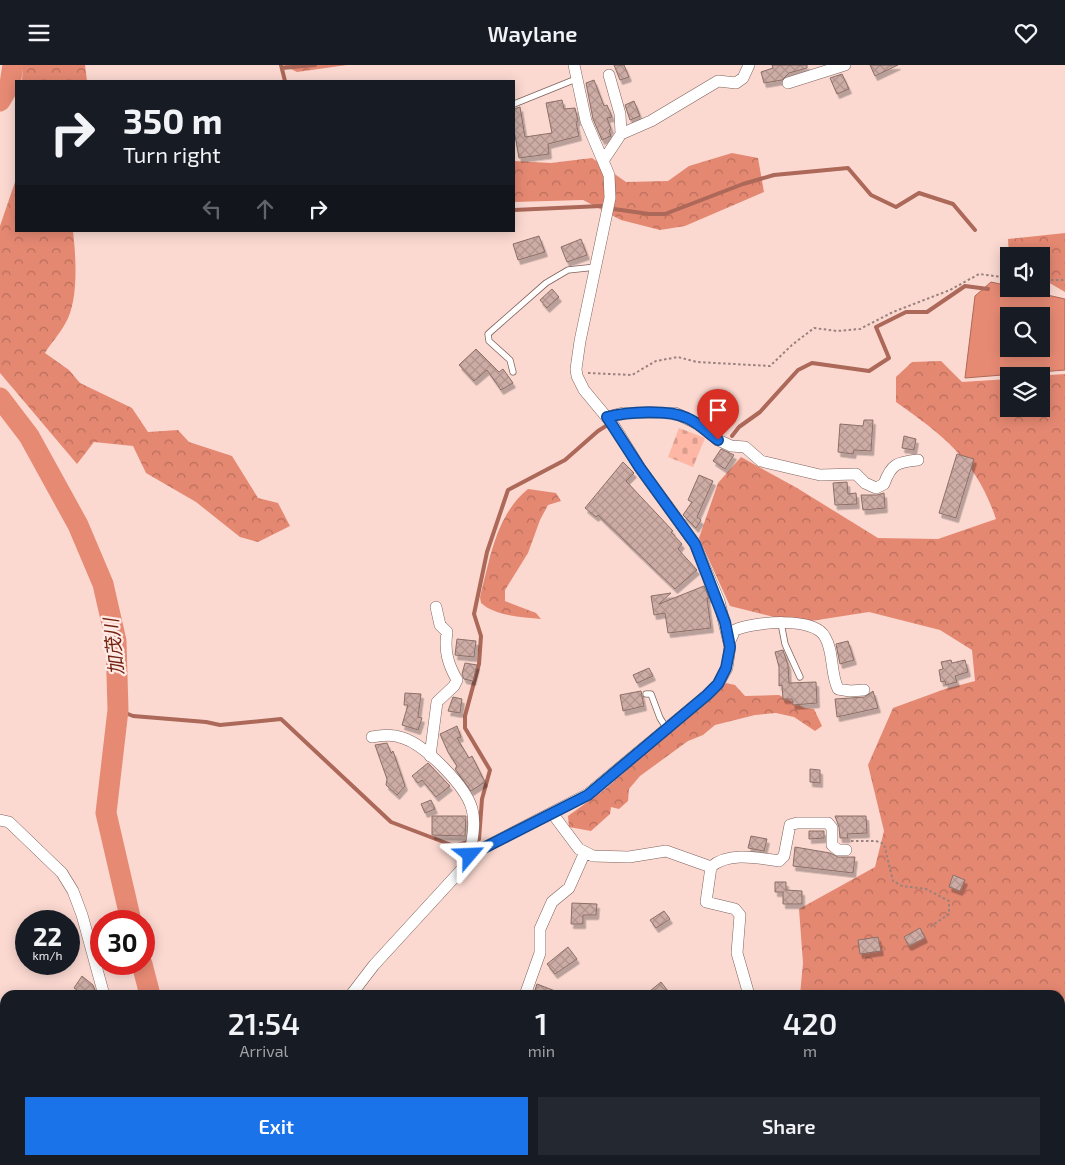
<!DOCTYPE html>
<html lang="en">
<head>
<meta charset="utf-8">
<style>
  :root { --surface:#171b24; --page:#242831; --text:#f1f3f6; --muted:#9ea1a6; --accent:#1a73e8 }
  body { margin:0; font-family:"Exo 2","Noto Sans JP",sans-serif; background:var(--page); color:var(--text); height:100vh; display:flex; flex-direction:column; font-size:19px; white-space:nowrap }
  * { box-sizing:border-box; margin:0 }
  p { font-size:16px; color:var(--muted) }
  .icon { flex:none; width:28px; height:28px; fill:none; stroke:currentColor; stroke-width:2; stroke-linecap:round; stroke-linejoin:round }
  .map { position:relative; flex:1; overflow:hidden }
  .sheet { position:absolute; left:0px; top:925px; width:1065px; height:175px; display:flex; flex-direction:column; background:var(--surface); border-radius:15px 15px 0 0; box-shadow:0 2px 12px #0003 }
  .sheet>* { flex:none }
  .guide { position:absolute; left:15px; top:15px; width:500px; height:152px; border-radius:0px; box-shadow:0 2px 12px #0003; background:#171b24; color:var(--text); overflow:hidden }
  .controls { position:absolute; left:1000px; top:182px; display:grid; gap:10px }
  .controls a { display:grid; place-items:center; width:50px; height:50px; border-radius:0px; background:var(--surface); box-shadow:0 2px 12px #0003; font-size:25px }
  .speed { position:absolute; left:15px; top:845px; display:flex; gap:10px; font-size:25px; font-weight:700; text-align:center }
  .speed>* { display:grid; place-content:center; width:65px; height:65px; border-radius:50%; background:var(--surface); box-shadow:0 2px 12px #0003; line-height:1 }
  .speed small { font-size:12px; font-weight:400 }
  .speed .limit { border:8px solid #d22; background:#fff; color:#111 }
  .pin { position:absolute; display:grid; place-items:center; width:42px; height:42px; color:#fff; margin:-51px -21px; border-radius:50% 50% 50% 0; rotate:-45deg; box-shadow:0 0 5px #0007 }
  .pin .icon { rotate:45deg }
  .me { position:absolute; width:55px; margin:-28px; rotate:64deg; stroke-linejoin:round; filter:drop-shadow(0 0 4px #0008) }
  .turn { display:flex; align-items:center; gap:18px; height:105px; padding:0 25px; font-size:22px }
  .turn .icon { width:65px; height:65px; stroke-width:2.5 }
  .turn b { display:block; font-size:35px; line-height:42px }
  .lanes { display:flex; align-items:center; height:48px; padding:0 25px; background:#0003; justify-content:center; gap:25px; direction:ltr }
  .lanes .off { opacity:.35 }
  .eta { display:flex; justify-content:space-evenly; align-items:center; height:85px; text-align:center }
  .eta b { font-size:30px; font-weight:600; line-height:35px }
  .action { display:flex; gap:10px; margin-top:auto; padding:10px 25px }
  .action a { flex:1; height:58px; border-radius:0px; background:var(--accent); color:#fff; font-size:20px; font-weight:600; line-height:58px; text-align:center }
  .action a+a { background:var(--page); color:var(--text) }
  header { display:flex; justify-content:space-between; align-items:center; height:65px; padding:0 25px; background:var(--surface); font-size:22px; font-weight:600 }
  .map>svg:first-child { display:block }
  .forest { fill:url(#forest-crowns) }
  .cemetery { fill:url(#cemetery-stones) }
  .water { fill:#e78a74; stroke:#ac6858; fill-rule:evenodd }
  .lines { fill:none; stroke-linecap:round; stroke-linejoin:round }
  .stream { stroke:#ac6858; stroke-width:4 }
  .river { stroke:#e78a74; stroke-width:21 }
  .building { fill:url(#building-cross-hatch); stroke:#8c6f67; filter:url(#shadow) }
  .lane-casing { stroke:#7f625b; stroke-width:7 }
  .street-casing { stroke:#7f625b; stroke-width:12 }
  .path { stroke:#99817c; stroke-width:2; stroke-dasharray:2.5 2.5; stroke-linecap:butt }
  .lane { stroke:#fff; stroke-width:5.5 }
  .street { stroke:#fff; stroke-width:11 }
  .route-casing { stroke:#114b97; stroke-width:12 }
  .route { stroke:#1a73e8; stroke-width:9 }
  .labels { text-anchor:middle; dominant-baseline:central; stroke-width:4.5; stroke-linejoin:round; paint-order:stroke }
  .water-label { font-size:19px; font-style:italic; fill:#73210e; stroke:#ffeae5 }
</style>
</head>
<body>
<header><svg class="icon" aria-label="menu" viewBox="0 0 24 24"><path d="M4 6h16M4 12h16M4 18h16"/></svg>Waylane<svg class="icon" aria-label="heart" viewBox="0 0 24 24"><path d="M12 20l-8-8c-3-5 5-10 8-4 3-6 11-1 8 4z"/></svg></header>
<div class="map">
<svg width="1065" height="1100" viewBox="0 0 1065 1100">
  <defs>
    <pattern id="forest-crowns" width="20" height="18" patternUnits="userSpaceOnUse" patternTransform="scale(1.25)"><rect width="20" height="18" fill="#e58872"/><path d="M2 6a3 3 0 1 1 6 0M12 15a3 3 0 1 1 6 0" fill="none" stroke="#b96e5c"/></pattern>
    <pattern id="cemetery-stones" width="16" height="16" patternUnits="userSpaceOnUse" patternTransform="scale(1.25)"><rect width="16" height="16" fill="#feb6a5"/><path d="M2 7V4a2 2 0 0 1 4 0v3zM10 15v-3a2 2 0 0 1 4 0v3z" fill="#d99c8d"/></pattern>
    <pattern id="building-cross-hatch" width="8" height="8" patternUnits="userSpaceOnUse" patternTransform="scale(1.25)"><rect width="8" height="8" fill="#cdaca5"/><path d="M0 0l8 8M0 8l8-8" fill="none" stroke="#b0938d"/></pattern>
    <filter id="shadow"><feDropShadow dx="2.5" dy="4.5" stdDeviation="0" flood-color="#0004"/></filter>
  </defs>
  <rect width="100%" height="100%" fill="#fbd9d1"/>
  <path class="forest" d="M23,0H85L87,16H22Z
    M283,0H347L297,7Z
    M732,88L758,93L764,127L685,161L660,165L621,155L583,135L514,137V96L551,98L592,93L626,117L668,116L689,101Z
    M16,100V166H73C76,192 79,236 65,259C59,270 51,278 45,288L69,305L80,318L132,343L148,367L178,365L189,377L232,391L258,433L278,438L290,461L258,477L240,472L196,437L146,408L133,381L94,377L77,399L0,308V161L16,114Z
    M1065,168V227L1041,213V191L1009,193L1008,174Z
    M941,296L962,317L1009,314V344H1041V311H1036L1065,309V1100H336L334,1095H1060V930H800L803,898L799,844L875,802L884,766L868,700L893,643L945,624L975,616L972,585L940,565L869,547L798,558L730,541L699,473L718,418L741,392L797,423L878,473L938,474L996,454C976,395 944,371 896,337V312L912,297Z
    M528,424L556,428L561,436L548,440L540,455L528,488L505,525V536L536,548L541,554C522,552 495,551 481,538L480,532C490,494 496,450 528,424Z
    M726,618L735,620L745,631L779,630L805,643L814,644L822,661L815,666L794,652L776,648L755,650L715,660L703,670L688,676L640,711L629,724L628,736L619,744L611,742L610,749L591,766L569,762L568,751L604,725Z"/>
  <path class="cemetery" d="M679,363L705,373L693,402L668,392Z"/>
  <path class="water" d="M991,217L1009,221V224H1021L1065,234V305L965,313L975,231ZM1009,251H1041V284H1009Z"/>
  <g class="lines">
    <path class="stream" d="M281,0L285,16
      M282,3L315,0
      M614,144L649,149H665L743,119L774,110L848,103L871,130L896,142L919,128L953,139L975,165
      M514,145L601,141
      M732,371L739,362L760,347L798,305L812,298L869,306L889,293L876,262L906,247H927L965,221L988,224
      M118,645L133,651L206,657L220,660L281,654L391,757L454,781L479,774L482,734L490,705L465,663V651L479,599L481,571L474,549L487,487L508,425L565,395L598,366L609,359"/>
    <path class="river" d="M0,36L10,19L13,0
      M0,333L29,371L78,460L103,519L116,576L118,645L106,748L131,856
      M142,899L150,930
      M212,1095L216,1100"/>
  </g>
  <path class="building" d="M614,0H624L629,12L620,15Z
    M772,0H807V3L789,8L782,15L764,18L761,7L773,3Z
    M870,0H898L875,11Z
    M842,9L849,24L837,29L830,13Z
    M594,15L604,41L607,40L612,52L607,53L611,64L609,65L611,71L602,75L593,54L586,18Z
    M562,35L564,44L575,43L578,56L576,57L579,71L548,79L549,89L519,93L514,65V44L520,42L525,72L552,68L546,38Z
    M634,36L640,51L630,55L625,40Z
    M539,171L545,187L518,195L513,179Z
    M581,174L587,190L567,197L561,182Z
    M552,224L559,232L547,243L540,235Z
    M476,284L499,307L503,304L513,318L501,325L487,305L474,316L459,300Z
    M864,355H873L871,386L854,385L853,389L838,387L840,359L863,361Z
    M904,371L916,374L914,385L902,383Z
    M721,384L734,390L725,404L713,396Z
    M957,389L974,394L956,453L939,448Z
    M623,397L634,408L626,416L673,466L671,467L682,479L678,484L697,505L675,524L598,450L596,452L585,443Z
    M699,410L713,416L697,452L701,455L696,463L683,450L692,437L688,435Z
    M847,417L848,429L856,428L857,439L835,440L833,418Z
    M884,428L885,443L863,445L861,430H877Z
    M704,521L709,533H707L711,563L668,568L665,548L654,550L651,531L671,528L659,539Z
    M457,574L476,576L474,592L455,590Z
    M848,576L854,595L840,599L836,579Z
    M783,585L788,600L789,618L816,617L817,638L793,640L792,634H783L782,620L779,621V602L775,587Z
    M951,595L952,598L965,595L968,607L955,611L957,617L946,620L945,616L941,617L939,605L943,604L941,597Z
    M465,598L477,600L473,616L464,614L462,609Z
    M649,603L653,611L637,618L633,610Z
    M641,626L644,641L623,646L620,630Z
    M873,626L878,643L837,652L835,634L865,632Z
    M405,628L421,629L418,652L422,653L418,665L402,660L408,640H404Z
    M453,632L462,634L460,648L448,646Z
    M457,661L461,672L457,673L469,693L472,691L485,717L471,726L455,704L457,701L448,687L440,669Z
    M387,678L391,688L393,686L405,721L397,730L386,720L387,714L375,680Z
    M428,698L450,721L436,732L422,715L418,718L412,711Z
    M810,704L820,705V718L810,717Z
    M431,735L435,744L425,748L421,739Z
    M432,751H466L465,771L432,770Z
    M835,751H866L867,768L847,769L848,773H840L839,762Z
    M809,766H824V773L809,774Z
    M751,771L767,774L764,786L748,783Z
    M795,782L830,788L838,792H855L853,808L793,801Z
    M953,810L965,815L960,826L949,822Z
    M775,817H786V825L802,826V839H783V827H775Z
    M572,838L597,839L596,850H583V859H571Z
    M664,846L670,854L656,863L650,855Z
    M920,863L925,873L909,881L904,872Z
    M878,872L881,886L860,889L858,875Z
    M568,882L577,894L555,909L547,899Z
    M82,911L93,920L95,925L91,930H84L74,923Z
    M661,917L668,926L663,930H645Z
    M537,919L563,929V930L534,928Z"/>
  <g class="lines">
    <g class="lane-casing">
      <path id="lane" d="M514,39L576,14
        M513,307L510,295L489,276L488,269L546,218L568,205L596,202
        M781,558L785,579L800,612
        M646,629H651L660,653L667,664"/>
    </g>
    <g class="street-casing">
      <path id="street" d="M788,18L845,0
        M621,69L651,56L718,16L736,18L743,13L749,0
        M603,96L621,69L620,49L609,10
        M607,352L623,348H675L698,359L718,375L731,381L745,382L761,396L820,410L856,409L865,418L876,423L884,419C891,399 897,397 918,395
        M729,578L735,565C753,557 815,551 825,572C834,587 830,607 838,624L850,626L864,625
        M372,672C383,670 392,669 403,673C425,680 466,721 472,744C476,759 472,774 470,790
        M430,691L437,637L454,621L457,615C448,599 444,586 447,567L440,560L436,542
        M552,748L579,784L593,791L629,792L666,786L711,802C728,786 759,793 779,796L784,791L790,760L797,758H828L832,763V780L838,785H846
        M0,755L9,757L62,808L73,826L82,850L104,930
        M711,802L706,837L735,844L740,850L737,888L749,930
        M351,930L374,900L463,803L470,790L588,729L707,630L718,619L727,603L730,582L719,536L695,479L640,403L614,361L584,325L577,311L576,304L580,276L610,133L609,110L586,56L574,0
        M525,930L540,888V864L552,837L569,823L585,787
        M170,1095L172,1100
        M256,1095L259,1100"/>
    </g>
    <path class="path" d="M1041,215H1065
      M588,308L632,310L656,296L678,292L697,297L770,301L792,280L814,263L837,266L860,264L893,247L950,225L979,209L1009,213
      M851,776H876L884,779L893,816L902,821L926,824L949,836V849L930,862"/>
    <use href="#lane" class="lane"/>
    <use href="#street" class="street"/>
  </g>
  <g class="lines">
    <g class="route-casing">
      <path id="route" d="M470,790L588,730L707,630L718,619L726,603L730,582L725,557L695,479L640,403L607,352C627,347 668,344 687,353C699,358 708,368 718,375"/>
    </g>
    <use href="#route" class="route"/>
  </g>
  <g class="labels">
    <g class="water-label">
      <text transform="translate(113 582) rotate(-96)">加茂川</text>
    </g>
  </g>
</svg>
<div class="controls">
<a><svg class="icon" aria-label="sound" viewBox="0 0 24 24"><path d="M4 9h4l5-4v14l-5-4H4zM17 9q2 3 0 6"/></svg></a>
<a><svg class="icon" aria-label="search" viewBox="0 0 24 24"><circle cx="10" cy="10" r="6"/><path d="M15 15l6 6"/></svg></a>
<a><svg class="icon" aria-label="layers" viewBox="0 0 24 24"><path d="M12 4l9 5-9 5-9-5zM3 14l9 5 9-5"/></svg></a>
</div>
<div class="speed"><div>22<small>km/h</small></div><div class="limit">30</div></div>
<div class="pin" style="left:718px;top:375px;background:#d93025"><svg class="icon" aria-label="arrive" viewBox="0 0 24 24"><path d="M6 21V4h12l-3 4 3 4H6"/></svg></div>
<svg class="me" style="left:470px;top:790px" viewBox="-20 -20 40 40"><path d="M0-17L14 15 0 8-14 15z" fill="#1a73e8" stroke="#fff" stroke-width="4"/></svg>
<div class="guide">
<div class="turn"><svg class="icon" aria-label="right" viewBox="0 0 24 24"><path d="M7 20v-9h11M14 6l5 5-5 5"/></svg><div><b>350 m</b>Turn right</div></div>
<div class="lanes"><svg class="icon off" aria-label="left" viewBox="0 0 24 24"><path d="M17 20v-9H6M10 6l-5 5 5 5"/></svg><svg class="icon off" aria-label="ahead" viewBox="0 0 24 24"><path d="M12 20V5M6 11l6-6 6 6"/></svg><svg class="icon" aria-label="right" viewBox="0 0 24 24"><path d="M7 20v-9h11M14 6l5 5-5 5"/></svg></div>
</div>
<section class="sheet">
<div class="eta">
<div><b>21:54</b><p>Arrival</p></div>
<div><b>1</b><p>min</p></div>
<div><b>420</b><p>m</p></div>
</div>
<div class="action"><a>Exit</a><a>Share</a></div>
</section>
</div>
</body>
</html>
